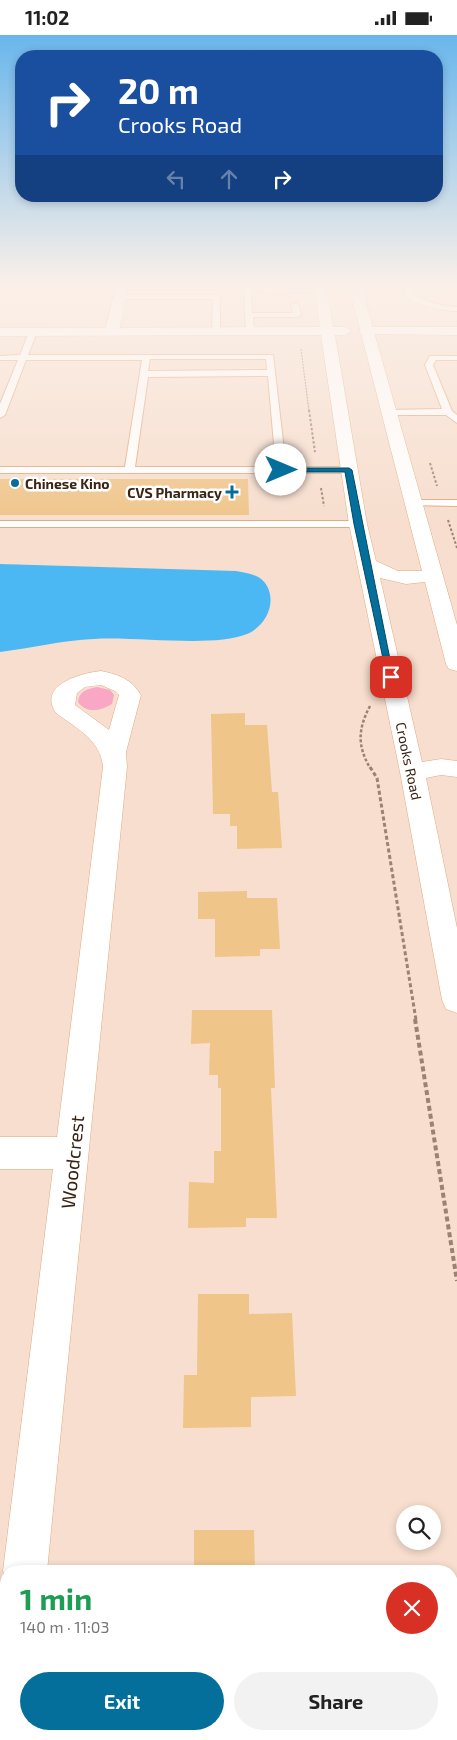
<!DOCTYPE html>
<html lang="en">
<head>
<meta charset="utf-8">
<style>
  :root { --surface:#fff; --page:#f2f2f2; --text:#222; --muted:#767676; --accent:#056f9b }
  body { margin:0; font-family:"Exo 2",sans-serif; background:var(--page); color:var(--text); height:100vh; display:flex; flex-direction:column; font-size:19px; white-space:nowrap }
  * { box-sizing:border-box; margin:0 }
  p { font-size:16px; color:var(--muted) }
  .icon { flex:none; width:28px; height:28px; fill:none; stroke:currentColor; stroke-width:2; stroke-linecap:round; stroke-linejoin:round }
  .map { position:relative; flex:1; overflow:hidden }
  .drawer { position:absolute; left:0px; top:1530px; width:458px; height:175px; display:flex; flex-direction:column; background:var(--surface); border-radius:20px 20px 0 0; box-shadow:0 2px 8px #0003 }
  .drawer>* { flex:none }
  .guide { position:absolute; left:15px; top:15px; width:428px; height:152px; border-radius:20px; box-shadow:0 2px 8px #0003; background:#1a4fa0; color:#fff; overflow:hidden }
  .tools { position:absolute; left:396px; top:1470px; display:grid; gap:10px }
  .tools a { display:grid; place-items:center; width:45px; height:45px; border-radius:50%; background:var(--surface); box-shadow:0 2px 8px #0003; font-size:25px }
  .pin { position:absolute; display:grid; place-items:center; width:42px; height:42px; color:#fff; margin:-21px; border-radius:10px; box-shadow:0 2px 8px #0006 }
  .me { position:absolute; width:55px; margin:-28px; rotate:90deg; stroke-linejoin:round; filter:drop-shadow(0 0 4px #0008) }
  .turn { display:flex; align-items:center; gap:18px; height:105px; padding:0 20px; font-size:22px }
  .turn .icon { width:65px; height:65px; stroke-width:2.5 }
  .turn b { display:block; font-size:35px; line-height:42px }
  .lanes { display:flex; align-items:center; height:48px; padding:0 20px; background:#0003; justify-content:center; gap:25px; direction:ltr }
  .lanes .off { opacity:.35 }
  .round { display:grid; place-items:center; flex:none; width:52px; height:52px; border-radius:26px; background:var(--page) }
  .summary { display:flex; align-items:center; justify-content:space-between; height:85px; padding:0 20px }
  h1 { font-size:30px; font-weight:700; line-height:38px; color:#1e9e55 }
  .cta { display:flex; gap:10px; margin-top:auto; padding:10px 20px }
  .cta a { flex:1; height:58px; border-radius:30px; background:var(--accent); color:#fff; font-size:20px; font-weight:700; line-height:58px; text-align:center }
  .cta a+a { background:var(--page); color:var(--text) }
  .status { display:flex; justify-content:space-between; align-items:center; height:35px; padding:0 25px; background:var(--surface); direction:ltr }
  .status svg { height:14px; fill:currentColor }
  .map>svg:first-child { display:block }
  .green { fill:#f9a7c5 }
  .water { fill:#4bb8f3 }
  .building { fill:#efc58a }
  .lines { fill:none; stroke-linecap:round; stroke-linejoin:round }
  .service-casing { stroke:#e4a97f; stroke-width:2 }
  .minor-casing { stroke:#e4a97f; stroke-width:1 }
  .tertiary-casing { stroke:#e4a97f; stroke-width:1 }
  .secondary-casing { stroke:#e4a97f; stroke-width:1 }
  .path-far4 { stroke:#9b8372; stroke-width:1; stroke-dasharray:2 1; stroke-linecap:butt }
  .path-far3 { stroke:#9b8372; stroke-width:2; stroke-dasharray:2.5 2; stroke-linecap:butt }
  .path-far2 { stroke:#9b8372; stroke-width:2.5; stroke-dasharray:3 2; stroke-linecap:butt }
  .path-far1 { stroke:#9b8372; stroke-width:3; stroke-dasharray:4 2.5; stroke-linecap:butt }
  .path { stroke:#9b8372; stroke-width:4; stroke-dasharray:5 3; stroke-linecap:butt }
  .service { fill:#fff; fill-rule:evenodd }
  .minor { fill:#fff; fill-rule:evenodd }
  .tertiary { fill:#fff; fill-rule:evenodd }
  .secondary { fill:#fff; fill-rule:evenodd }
  .route { fill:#056f9b; stroke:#034865 }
  .poi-dot { fill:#056f9b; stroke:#fff; stroke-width:2 }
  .labels { text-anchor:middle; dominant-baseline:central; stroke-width:5; stroke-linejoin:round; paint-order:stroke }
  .far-poi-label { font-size:14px; font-weight:bold; fill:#3b2413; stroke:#fff; text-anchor:start }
  .far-street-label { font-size:14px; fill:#3b2413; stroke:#fff }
  .near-street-label { font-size:19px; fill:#3b2413; stroke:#fff }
</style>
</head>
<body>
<div class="status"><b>11:02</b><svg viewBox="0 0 49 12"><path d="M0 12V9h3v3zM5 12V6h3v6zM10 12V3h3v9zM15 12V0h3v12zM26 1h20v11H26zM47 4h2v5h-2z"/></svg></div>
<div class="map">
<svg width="457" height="1705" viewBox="0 0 457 1705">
  <rect width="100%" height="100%" fill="#f7dece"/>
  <path class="green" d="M97,652L110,655L114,660L112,669C100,676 87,679 78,667C79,656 87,654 97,652Z"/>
  <path class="water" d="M0,529L236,536C249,539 262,539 268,553C276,571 264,592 247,599C214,613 134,601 94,604C63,605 32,613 0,617Z"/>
  <path class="building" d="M0,444H248L249,480H0Z
    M245,678V690H267L272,757H278L282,813L237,814V791H230V779H213L211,679Z
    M247,856V863H277L280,914H260V921L215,922V884H198V857Z
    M192,975H272L275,1053H271L277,1183H246V1192L188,1193L189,1147L214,1148V1116H221V1053H218V1040H209L210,1008L191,1009Z
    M198,1259H249V1279L292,1278L296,1361L251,1362V1392L183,1393L184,1340H197Z
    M194,1495H254L255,1536H194Z"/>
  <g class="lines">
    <g class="service-casing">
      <path id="service" d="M404,251H410L412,259C426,267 441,271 457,272V276C439,276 422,271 406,262Z
        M244,252L321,254L325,256L321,258L251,256L252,278H293L291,270L295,268L299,270L301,280L297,282H253L254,296L250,298L246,296Z
        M120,260H220V296L216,298L212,296L213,264H117L116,262Z
        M33,295L37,297L28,320H273L286,432H349L354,435L349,438H0V432H125L142,325H26L5,380L0,383V369L18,325H0V321L20,320L29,297ZM150,324H266L267,335L148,336ZM268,341L276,432H135L148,342Z
        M430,321H457V325H436L433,330L452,376L457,380V388L446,380H385L383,378L388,375L442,374L425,330Z
        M413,465H457V471L409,470V466Z
        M0,486H358L363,489L358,492H0Z"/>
    </g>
    <g class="minor-casing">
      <path id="minor" d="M116,251H128L119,296L112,300L105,296Z
        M101,636C120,640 131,644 141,660L126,717L127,732L47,1536H6V1545L3,1536L53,1134H0V1102H57L103,732C101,705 76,693 56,678C37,650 81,638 101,636ZM101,650L115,656L119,660L109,695L75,670L77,658L85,652Z
        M6,1675V1699H31V1705H0V1677Z"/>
    </g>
    <g class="tertiary-casing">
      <path id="tertiary" d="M366,292H457V300L361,299L359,296Z"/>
    </g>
    <g class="secondary-casing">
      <path id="secondary" d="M314,251H326L333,292H345L352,296L345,300H335L367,489L376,526L398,536H422L349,251H361L457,590V636L449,634L446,629L425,547L406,549L380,543L422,727L441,724L457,726V742L441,740L426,743L457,893V978L446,974L442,965L400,737L349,489L321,300L0,301V293L320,292Z"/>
    </g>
    <path class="path-far4" d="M301,314L309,376"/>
    <path class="path-far3" d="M309,375L315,417
      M430,428L437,451
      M321,453L324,471
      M448,485L457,513"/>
    <path class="path-far2" d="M370,671C358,694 357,710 370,733"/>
    <path class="path-far1" d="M370,732L377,743L416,985"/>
    <path class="path" d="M415,984L457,1246"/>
    <use href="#service" class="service"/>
    <use href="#minor" class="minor"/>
    <use href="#tertiary" class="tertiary"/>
    <use href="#secondary" class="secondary"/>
  </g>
  <linearGradient id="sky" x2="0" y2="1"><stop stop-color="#69b6ec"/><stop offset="0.51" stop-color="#fbf0e9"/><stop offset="1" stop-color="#fbf0e9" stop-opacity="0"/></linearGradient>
  <rect width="457" height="489" fill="url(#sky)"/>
  <path class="route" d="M281,433H349L352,435L394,644L387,642L354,489L345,437H278Z"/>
  <g class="poi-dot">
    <circle cx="15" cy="448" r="5"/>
    <path d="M229.5 449.5h5v5h5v5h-5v5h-5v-5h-5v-5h5z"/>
  </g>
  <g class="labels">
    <g class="far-poi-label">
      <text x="25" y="448">Chinese Kino</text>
      <text x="222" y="457" text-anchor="end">CVS Pharmacy</text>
    </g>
    <g class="far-street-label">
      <text transform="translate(409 726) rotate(78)">Crooks Road</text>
    </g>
    <g class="near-street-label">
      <text transform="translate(72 1127) rotate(-84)">Woodcrest</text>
    </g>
  </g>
</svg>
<div class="tools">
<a><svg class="icon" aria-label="search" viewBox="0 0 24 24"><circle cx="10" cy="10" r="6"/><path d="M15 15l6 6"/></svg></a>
</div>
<div class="pin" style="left:391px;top:642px;background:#d93025"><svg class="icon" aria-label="arrive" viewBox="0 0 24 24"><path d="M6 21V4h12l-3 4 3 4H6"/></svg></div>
<svg class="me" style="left:281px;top:435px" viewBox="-20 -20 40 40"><circle r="19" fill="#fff"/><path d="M0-13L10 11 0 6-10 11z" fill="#056f9b"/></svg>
<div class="guide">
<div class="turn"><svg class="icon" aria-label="right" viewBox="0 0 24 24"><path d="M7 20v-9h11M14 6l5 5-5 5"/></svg><div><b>20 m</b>Crooks Road</div></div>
<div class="lanes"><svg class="icon off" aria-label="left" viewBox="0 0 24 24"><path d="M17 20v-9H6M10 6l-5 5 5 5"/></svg><svg class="icon off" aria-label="ahead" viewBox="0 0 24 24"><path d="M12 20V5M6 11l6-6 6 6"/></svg><svg class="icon" aria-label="right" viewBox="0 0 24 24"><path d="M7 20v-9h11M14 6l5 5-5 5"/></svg></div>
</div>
<section class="drawer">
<div class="summary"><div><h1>1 min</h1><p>140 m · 11:03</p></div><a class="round" style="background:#d93025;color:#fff"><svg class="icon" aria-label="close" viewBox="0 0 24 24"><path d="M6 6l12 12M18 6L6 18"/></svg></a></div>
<div class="cta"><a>Exit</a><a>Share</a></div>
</section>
</div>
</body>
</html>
